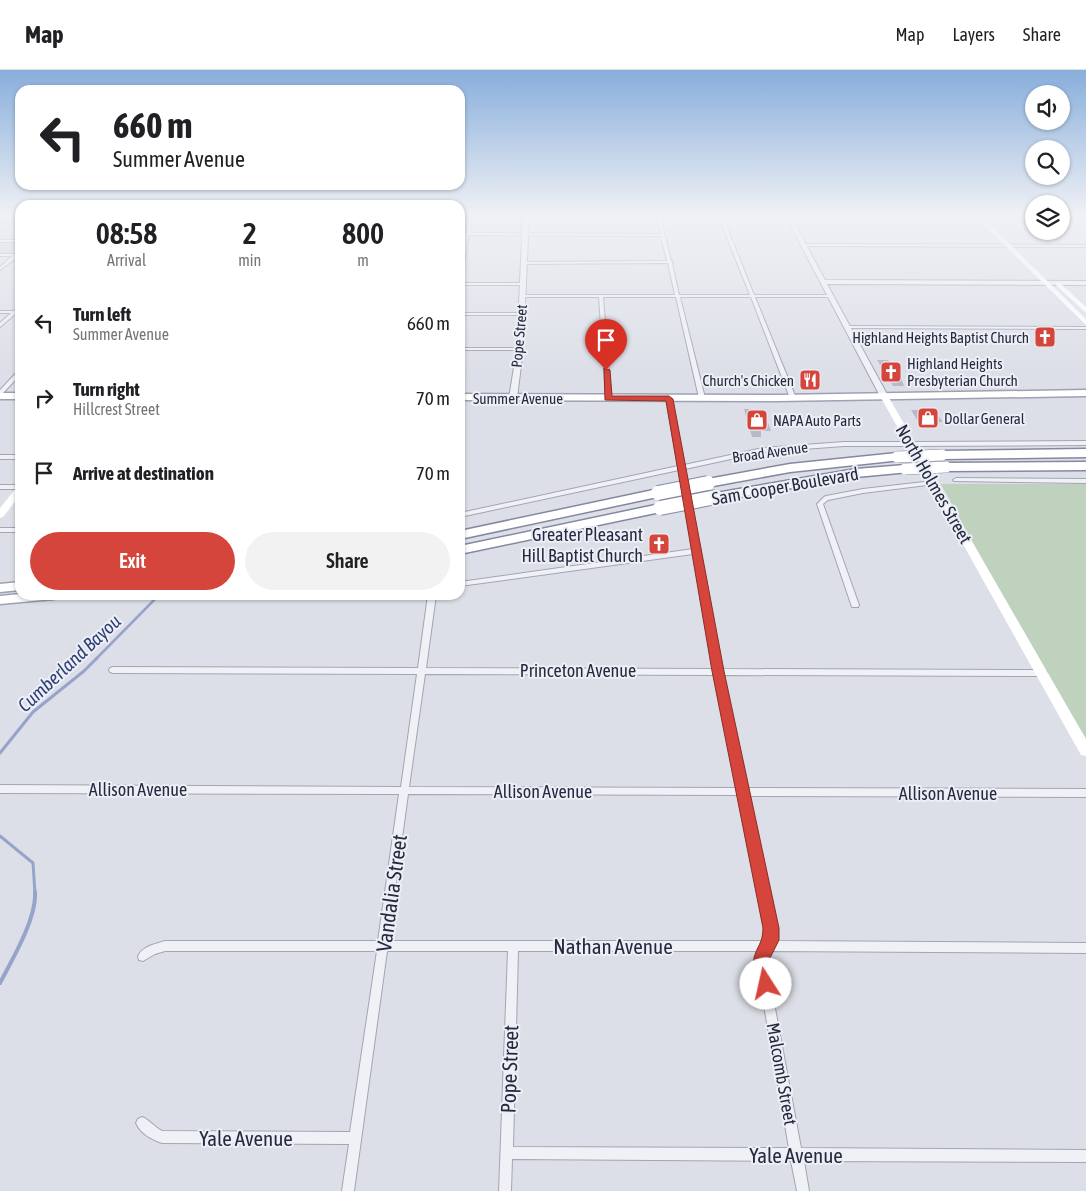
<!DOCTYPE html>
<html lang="en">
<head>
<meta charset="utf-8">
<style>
  :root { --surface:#fff; --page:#f2f2f2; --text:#202124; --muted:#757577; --line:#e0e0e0; --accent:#d5453b }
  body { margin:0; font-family:"Asap Condensed",sans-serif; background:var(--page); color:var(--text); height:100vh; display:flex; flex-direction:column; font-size:19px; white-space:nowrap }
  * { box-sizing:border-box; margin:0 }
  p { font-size:16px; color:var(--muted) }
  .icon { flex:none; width:28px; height:28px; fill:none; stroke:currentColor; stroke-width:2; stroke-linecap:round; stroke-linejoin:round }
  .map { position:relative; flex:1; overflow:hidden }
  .panel { position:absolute; left:15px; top:130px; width:450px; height:400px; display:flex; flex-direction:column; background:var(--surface); border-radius:15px; box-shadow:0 1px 4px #0004 }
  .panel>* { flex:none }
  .top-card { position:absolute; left:15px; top:15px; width:450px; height:105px; border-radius:15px; box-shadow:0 1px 4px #0004; background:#fff; color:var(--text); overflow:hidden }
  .tools { position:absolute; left:1025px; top:15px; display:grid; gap:10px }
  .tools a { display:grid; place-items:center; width:45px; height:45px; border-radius:50%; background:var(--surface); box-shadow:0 1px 4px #0004; font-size:25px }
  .pin { position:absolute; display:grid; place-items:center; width:42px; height:42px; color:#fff; margin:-51px -21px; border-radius:50% 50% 50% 0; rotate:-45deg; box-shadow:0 0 5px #0007 }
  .pin .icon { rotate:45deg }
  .me { position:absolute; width:55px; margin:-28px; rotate:350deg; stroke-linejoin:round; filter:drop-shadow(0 0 4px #0008) }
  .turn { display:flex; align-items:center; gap:18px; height:105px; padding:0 15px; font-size:22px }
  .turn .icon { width:65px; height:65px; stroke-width:2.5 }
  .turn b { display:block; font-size:35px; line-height:42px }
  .eta { display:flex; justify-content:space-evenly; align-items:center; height:85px; text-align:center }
  .eta b { font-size:30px; font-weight:600; line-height:35px }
  .button { display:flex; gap:10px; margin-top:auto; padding:10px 15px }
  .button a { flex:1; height:58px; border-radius:30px; background:var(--accent); color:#fff; font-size:20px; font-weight:600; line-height:58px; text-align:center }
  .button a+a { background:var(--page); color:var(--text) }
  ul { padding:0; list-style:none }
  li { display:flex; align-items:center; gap:15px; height:75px; padding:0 15px }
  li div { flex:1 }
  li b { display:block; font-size:19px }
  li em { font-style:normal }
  header { display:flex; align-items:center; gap:30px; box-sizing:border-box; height:70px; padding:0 25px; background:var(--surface); border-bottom:1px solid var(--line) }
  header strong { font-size:24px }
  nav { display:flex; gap:28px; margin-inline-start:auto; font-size:18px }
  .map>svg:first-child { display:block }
  .built { fill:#cbceda }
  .green { fill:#bfd2be }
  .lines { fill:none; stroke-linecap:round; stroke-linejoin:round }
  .stream-far2 { stroke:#96a4ca; stroke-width:2.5 }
  .stream-far1 { stroke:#96a4ca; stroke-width:3 }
  .stream { stroke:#96a4ca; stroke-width:4 }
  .building { fill:#b7bac8 }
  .minor-casing { stroke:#a2a5b2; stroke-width:2 }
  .tertiary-casing { stroke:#a2a5b2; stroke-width:2 }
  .primary-casing { stroke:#9ca1b4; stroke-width:3 }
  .motorway-casing { stroke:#84899f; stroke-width:3 }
  .minor { fill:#f0f1f6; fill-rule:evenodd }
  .tertiary { fill:#f0f1f6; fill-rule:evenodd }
  .secondary { fill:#fff; fill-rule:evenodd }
  .primary { fill:#fff; fill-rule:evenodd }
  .motorway { fill:#fff; fill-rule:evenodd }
  .motorway-bridge-far1-casing { stroke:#84899f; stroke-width:12; stroke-linecap:butt }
  .motorway-bridge-casing { stroke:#84899f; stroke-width:16; stroke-linecap:butt }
  .motorway-bridge-far1 { stroke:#fff; stroke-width:11 }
  .motorway-bridge { stroke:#fff; stroke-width:14 }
  .route { fill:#d5453b; stroke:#8a2d26 }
  .labels { text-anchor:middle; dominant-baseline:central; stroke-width:4; stroke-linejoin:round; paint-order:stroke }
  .far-street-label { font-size:15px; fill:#262a3f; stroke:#edeff6 }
  .far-poi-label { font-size:15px; fill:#262a3f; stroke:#edeff6; text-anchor:start }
  .street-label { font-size:18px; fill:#262a3f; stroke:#edeff6 }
  .poi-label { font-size:18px; fill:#262a3f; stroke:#edeff6; text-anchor:end }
  .water-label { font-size:19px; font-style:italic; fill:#2e3f75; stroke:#edeff6 }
  .near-street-label { font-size:21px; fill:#262a3f; stroke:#edeff6 }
</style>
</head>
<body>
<header>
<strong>Map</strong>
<nav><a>Map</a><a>Layers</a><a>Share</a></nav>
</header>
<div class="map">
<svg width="1086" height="1121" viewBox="0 0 1086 1121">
  <rect width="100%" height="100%" fill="#dddfe8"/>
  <path class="built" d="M0,145H20V183H0Z"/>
  <path class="green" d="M941,414H1086V674L961,451Z"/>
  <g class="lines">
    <path class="stream-far2" d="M96,589L159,525"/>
    <path class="stream-far1" d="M0,683L33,642L84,601L97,588
      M0,766L33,793L35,824"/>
    <path class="stream" d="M0,913C12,890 37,848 35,822"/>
  </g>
  <path class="building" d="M877,290H888L898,301L904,316H893Z
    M744,339H763L771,361H761V367H752Z
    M911,340H934L943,352L919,353Z"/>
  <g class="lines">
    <g class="minor-casing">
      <path id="minor" d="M469,145H473L470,163L661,164L656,145H660L671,191L673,192L672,193L679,225H750L718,145H722L754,225H830L832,226L830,227H755L796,328L793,330L790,328L751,227H680L705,328L702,330L699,328L676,227H603L611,328L606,329L599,227H523L521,226L523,225H675L668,193L524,194L522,193L524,192L667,191L661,166L469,165L462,203L460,204V192L465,165H460V163H466Z
        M752,145H789L787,146H754Z
        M0,170H20V172H0Z
        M802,174L1086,175V177L803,176H802Z
        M0,184H18L20,185L0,200V197L12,186H0Z
        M460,213H523L525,214L523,215H460Z
        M18,236H20V240L0,257V253L11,243H0V241H14Z
        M460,243H522L524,244L522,245H460Z
        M845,256L1086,257V259L847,258L845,257Z
        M460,278H520L522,279L520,280H460Z
        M20,300V305L2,324L0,325V320L18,301Z
        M669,327L672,329L684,395L763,378L844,372H911L914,374L911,376H844L763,382L685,399L722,599L1043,600L1046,601L1047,603L1046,605L1043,606L723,605L747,718L1086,719V727L748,726L776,858V871L1086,873V883L771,881L766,890L801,1078L1086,1080V1092L804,1091L809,1121H797L791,1091L512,1089L511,1121H499L508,881H387L354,1121H342L349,1074L162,1073C151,1069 141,1064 136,1053L138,1049L142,1047C150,1050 154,1057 162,1061L350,1062L377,881H165L155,884L143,891L139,890L138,886C143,876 155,874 165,871H378L399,724L0,723V715L401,717L417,604L113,603L110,602L109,600L110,598L113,597L418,598L428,525H436L426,598L714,599L693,484L460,516V512L693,479L679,400L460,447V443L678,396L666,329ZM425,604L715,605L738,718L409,717ZM408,724L739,725L766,858V869L765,871H388ZM518,881H760L756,890L789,1078L513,1077Z
        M0,385H20V389H0Z
        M956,408L1086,409V413L954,411L953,410Z
        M933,411L935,412V414L863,423L828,430L823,434L859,535L858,537H852L817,434L824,427L826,426L863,419Z
        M0,415H20V419H0Z
        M0,458H20V462H0Z"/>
    </g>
    <g class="tertiary-casing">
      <path id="tertiary" d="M523,145H529L523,279L517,328L513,330L509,328L517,279Z
        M785,145H790L825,210L1086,211V215L827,214L888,326L884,328L880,326Z
        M1086,371V375L911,376L907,374L911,372Z"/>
    </g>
    <g class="primary-casing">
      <path id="primary" d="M1086,320V326L778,331L460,330V324L778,325Z
        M0,323H20V329H0Z
        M20,512V520L0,522V514Z
        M20,524V525H60L54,529L0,534V526Z"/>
    </g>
    <g class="motorway-casing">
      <path id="motorway" d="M1086,379V387L942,389L936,385L942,381Z
        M897,383L903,387L901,390L790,402L708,417L702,413L708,409L790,394Z
        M1086,392V400L946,401L940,397L946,393Z
        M905,395L909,396L911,399L909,402L856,407L716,431L710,427L716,423L856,399Z
        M658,419L664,423L662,426L460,469V461Z
        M660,434L666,438L665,441L460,484V476Z"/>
    </g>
    <use href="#minor" class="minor"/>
    <use href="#tertiary" class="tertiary"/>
    <path class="secondary" d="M974,145H980L1086,249V255Z
      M1056,213H1060L1086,237V243L1056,215Z
      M881,324L888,326L1086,669V686L1081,685L880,326Z
      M20,416V425L3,447L0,448V438L17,417Z"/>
    <use href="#primary" class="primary"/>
    <use href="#motorway" class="motorway"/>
    <g class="motorway-bridge-far1-casing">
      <path id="motorway-bridge-far1" d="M897,387L942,385
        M905,399L946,397"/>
    </g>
    <g class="motorway-bridge-casing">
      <path id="motorway-bridge" d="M658,423L708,413
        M660,438L716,427"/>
    </g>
    <use href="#motorway-bridge-far1" class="motorway-bridge-far1"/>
    <use href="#motorway-bridge" class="motorway-bridge"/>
  </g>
  <linearGradient id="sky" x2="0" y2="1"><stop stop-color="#87aedc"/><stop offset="0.48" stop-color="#f0f1f5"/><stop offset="1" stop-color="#f0f1f5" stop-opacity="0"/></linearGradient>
  <rect width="1086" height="302" fill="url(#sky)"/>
  <path class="route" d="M604,298L610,300L612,326H669L673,329L724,601L779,858V870L769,890L774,914L771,920L766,922L760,920C757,912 752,897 754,888C757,876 763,873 763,858L712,601L666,331L605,330Z"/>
  <defs>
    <g id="church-square" transform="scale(1.125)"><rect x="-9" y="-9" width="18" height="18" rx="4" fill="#d5453b" stroke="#edeff6"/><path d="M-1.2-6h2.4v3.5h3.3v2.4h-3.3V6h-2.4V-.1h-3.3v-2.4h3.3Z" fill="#fff"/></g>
    <g id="restaurant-square" transform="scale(1.125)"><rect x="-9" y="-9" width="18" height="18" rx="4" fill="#d5453b" stroke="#edeff6"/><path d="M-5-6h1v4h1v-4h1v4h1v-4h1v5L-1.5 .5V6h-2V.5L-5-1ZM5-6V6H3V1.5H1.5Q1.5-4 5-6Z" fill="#fff"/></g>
    <g id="shop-square" transform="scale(1.125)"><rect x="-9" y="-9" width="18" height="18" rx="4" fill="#d5453b" stroke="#edeff6"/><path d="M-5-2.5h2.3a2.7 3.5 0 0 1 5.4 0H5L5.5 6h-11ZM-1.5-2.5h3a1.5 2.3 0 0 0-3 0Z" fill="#fff"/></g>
  </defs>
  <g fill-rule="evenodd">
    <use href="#church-square" x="1045" y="267"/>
    <use href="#church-square" x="891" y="302"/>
    <use href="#restaurant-square" x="810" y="310"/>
    <use href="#shop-square" x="928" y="348"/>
    <use href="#shop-square" x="757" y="350"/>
    <use href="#church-square" x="659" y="474"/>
  </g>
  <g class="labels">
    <g class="far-street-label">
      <text transform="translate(519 266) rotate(-85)">Pope Street</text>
      <text x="518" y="328">Summer Avenue</text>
      <text transform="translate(770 382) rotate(-8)">Broad Avenue</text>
    </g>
    <g class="far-poi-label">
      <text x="1029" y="267" text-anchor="end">Highland Heights Baptist Church</text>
      <text x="907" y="293">Highland Heights<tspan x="907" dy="17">Presbyterian Church</tspan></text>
      <text x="794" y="310" text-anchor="end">Church's Chicken</text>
      <text x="944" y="348">Dollar General</text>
      <text x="773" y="350">NAPA Auto Parts</text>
    </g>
    <g class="street-label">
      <text transform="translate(934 414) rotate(60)">North Holmes Street</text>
      <text transform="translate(785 416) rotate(-10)">Sam Cooper Boulevard</text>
      <text x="578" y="600">Princeton Avenue</text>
      <text x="138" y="719">Allison Avenue</text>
      <text x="543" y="721">Allison Avenue</text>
      <text x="948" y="723">Allison Avenue</text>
      <text transform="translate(782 1004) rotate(80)">Malcomb Street</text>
    </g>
    <g class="poi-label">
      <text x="643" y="464">Greater Pleasant<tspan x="643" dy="21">Hill Baptist Church</tspan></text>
    </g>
    <g class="water-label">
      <text transform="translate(69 593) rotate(-43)">Cumberland Bayou</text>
    </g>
    <g class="near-street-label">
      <text transform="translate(391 823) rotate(-82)">Vandalia Street</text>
      <text x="613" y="876">Nathan Avenue</text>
      <text transform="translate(509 999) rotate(-88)">Pope Street</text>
      <text x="246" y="1068">Yale Avenue</text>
      <text x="796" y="1085">Yale Avenue</text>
    </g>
  </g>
</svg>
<div class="tools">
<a><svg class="icon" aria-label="sound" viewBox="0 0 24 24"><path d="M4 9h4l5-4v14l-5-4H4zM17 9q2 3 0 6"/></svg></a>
<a><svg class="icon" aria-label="search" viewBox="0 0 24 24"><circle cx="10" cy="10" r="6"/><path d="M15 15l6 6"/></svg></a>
<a><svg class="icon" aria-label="layers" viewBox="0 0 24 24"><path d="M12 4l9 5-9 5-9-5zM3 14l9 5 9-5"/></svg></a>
</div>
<div class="pin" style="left:606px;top:300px;background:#d93025"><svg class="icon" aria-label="arrive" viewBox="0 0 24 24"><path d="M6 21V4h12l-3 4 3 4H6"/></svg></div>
<svg class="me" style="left:766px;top:914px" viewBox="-20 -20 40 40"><circle r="19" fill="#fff"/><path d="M0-13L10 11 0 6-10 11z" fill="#d5453b"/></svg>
<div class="top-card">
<div class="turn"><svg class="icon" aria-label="left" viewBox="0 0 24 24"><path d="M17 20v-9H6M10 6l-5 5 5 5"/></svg><div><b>660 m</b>Summer Avenue</div></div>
</div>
<section class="panel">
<div class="eta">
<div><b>08:58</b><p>Arrival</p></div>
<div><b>2</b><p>min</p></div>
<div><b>800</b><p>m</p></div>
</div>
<ul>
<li><svg class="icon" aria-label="left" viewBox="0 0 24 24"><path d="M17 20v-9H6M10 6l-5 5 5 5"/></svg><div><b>Turn left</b><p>Summer Avenue</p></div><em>660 m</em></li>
<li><svg class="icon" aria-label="right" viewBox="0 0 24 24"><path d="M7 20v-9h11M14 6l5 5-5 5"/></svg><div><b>Turn right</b><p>Hillcrest Street</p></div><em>70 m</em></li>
<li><svg class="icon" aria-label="arrive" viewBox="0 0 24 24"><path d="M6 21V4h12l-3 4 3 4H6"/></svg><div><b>Arrive at destination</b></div><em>70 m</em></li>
</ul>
<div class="button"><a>Exit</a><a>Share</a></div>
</section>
</div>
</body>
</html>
